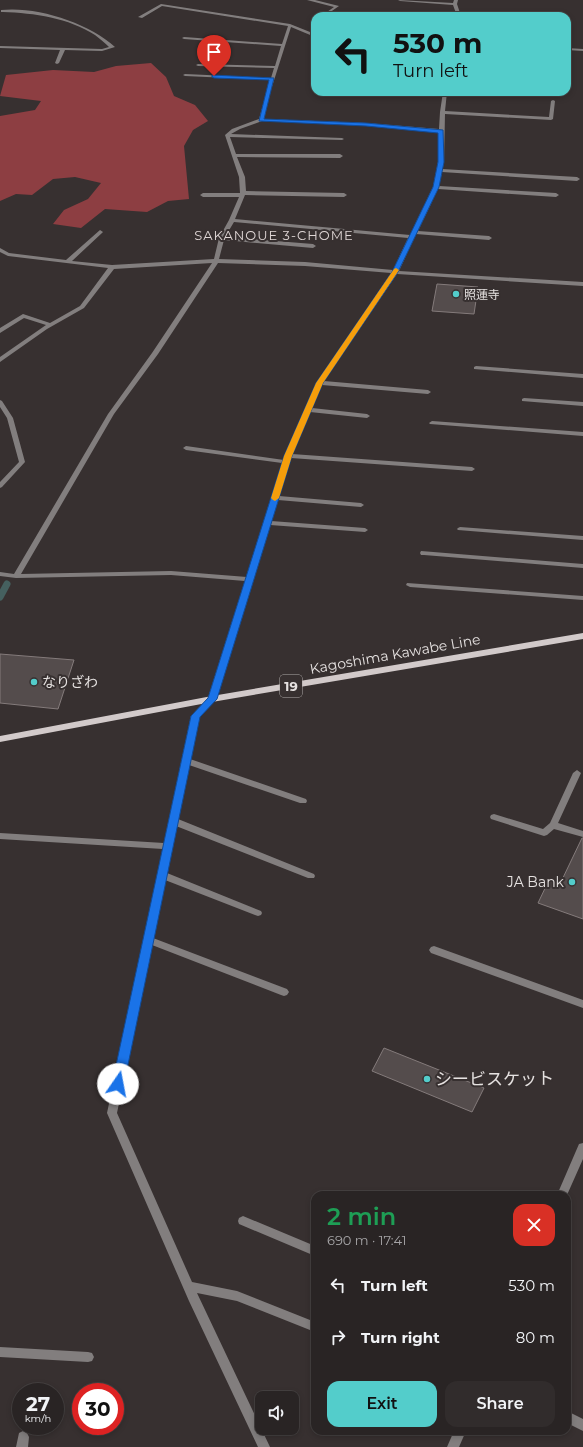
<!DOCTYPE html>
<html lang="en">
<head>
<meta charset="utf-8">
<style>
  :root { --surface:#292424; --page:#312c2c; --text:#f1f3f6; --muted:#a5a4a6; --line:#454141; --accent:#53cdcb }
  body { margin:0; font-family:Montserrat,"Noto Sans JP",sans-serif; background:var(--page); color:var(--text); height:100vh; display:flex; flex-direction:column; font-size:15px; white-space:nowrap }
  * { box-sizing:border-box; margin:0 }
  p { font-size:13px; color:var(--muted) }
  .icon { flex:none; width:22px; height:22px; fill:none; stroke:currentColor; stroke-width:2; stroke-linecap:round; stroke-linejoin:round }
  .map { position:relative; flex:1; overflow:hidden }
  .side { position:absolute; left:311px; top:1191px; width:260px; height:244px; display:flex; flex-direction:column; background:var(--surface); border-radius:12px; box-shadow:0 2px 6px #0003,0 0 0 1px var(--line) }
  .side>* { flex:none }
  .guide { position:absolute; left:311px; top:12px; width:260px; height:84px; border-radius:12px; box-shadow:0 2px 6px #0003,0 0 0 1px var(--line); background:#53cdcb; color:#111; overflow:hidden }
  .buttons { position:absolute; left:255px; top:1391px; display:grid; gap:8px }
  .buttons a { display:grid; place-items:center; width:44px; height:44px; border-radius:8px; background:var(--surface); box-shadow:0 2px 6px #0003,0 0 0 1px var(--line); font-size:20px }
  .speed { position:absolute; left:12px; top:1383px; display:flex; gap:8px; font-size:20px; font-weight:700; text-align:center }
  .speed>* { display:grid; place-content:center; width:52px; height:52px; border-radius:50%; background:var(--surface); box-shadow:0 2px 6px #0003,0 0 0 1px var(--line); line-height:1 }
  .speed small { font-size:10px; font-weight:400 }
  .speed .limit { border:6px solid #d22; background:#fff; color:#111 }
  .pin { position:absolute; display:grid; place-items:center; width:34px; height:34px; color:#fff; margin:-41px -17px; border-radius:50% 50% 50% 0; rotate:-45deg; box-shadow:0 0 4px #0007 }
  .pin .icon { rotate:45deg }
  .me { position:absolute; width:44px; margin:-22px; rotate:12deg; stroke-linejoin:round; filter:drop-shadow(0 0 3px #0008) }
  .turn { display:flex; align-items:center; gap:14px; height:84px; padding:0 16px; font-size:18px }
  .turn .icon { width:52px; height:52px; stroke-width:2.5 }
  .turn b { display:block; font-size:28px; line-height:34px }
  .round { display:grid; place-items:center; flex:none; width:42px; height:42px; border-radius:12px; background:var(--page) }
  .head { display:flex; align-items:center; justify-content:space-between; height:68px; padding:0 16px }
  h1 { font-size:24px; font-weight:600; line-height:30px; color:#1e9e55 }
  .primary-button { display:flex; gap:8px; margin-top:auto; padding:8px 16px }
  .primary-button a { flex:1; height:46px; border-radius:12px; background:var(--accent); color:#111; font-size:16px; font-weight:600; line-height:46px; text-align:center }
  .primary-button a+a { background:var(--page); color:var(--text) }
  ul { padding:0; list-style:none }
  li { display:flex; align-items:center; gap:12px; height:52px; padding:0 16px }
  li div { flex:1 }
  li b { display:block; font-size:15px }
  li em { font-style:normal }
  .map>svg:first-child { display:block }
  .forest { fill:#8d3e42 }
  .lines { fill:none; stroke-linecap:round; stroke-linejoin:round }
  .stream { stroke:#45605f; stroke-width:7 }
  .building { fill:#544c4c; stroke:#847b7b }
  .minor { fill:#827e7e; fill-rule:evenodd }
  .tertiary { fill:#827e7e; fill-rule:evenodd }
  .primary { fill:#d2caca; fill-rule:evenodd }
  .route { fill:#1a73e8; stroke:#114b97 }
  .slow { fill:#f59e0b }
  .poi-dot { fill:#53cdcb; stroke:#373030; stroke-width:1.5 }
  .labels { text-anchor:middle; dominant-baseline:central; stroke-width:4; stroke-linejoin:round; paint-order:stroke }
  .far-poi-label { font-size:12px; fill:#e5e1e0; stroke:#373030; text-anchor:start }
  .far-neighbourhood-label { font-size:13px; letter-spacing:1px; fill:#dfd6d5; stroke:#373030 }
  .shield { fill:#373030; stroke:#b1acab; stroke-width:1 }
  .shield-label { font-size:13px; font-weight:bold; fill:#e5e1e0 }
  .street-label { font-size:14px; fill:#e5e1e0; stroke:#373030 }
  .poi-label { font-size:14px; fill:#e5e1e0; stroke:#373030; text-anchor:start }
  .near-poi-label { font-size:17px; fill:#e5e1e0; stroke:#373030; text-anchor:start }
</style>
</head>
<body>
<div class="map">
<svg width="583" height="1447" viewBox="0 0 583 1447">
  <rect width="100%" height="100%" fill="#373030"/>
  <path class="forest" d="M151,63L166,77L174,96L195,105L208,121L193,130L184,146L189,199L168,201L147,212L105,209L81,228L53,224L64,210L88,199L101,183L75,177L53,179L32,195L16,194L0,201V116L35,110L41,101L0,96L6,75L53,70L94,72L116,66Z"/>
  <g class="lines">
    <path class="stream" d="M0,597L7,584"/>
  </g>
  <path class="building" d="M437,284L478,287L474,314L432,311Z
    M0,654L74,660L58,709L0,703Z
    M582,838H583V919L538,903L549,880L560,884Z
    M384,1048L484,1088L472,1112L372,1071Z"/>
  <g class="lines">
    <path class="minor" d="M307,0H315L339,6L329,13L327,12L334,7Z
      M398,0L453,3L454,0H458L457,4L461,16H457L453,5L400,1Z
      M161,4L290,24L315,34V37L291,27L269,96L264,119L366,123L439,129L440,112L443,92H447L445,111L549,117L551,101L553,100L555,101L553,119L551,120L445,114L444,162L442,169L577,177L580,179L577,181L442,172L439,186L556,193L559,195L556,197L438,189L418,231L489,236L492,238L489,240L416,234L399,271L583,282V286L397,274L324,381L428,390L431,392L428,394L322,385L312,408L367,414L370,416L367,418L310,412L292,454L472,467L475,469L472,471L291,458L279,496L361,503L364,505L361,507L278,500L271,521L365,528L368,530L365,532L270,525L216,699L199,717L190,759L306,799L307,801L306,803H300L189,765L178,819L314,874L315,876L314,878H308L176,826L167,873L261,911L262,913L261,915L258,916L255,915L165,880L153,938L287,989L289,992L287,995L284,996L281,995L152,945L117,1113L192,1282L237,1291L315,1322V1332L237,1301L197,1293L270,1447H258L189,1301L107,1113L163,849L0,839V833L164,843L191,716L208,698L245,581L171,575L16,578L0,576V572L14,574L108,414L152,353L212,263L114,269L84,308L47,329L0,362V357L46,325L24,318L0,333V328L23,314L50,323L80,306L108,268L8,256L0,252V248L9,253L66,260L100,230L103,232L102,233L72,261L112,265L214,259L219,238L229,220L239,197H203L200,195L203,193H240L239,177L225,135L232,129L259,119L270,80L185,76L183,75L185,74L271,78L274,68L198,66L196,65L198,64L275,66L281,46L184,39L182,38L184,37L282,44L288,26L162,6L142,18L138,17ZM262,121L366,125L439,132L438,162L433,187L410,235L235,219L245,195L344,197L347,195L344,193L246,191L245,177L237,157L340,158L343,156L340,154H236L230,137L342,140L344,139L342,138L231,134L240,129ZM234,222L408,238L393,270L305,262L219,259L224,240L313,248L316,246L313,244L225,237ZM218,263L305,266L391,273L317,383L284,460L186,446L183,448L186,450L282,463L247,577L171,571L21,574L114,414L158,354Z
      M1,10C37,6 89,23 115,47L102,51L65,50L59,63L57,64L55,63L60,50L0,48V46L102,49L109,47C105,43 100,39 95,35C69,18 34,13 3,12H1Z
      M567,48L583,49V51L567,50Z
      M476,366L583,374V378L474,369V367Z
      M524,398L583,402V406L522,401V399Z
      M0,400L2,401L13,418L25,462L2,487L0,488V482L19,462L7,418L0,407Z
      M432,421L583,432V436L430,424L429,423Z
      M460,527L583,536V540L458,530L457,529L458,528Z
      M421,551L583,564V568L424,555H421L420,553Z
      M407,583L583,596V600L410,587L406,585Z
      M577,770L581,773L558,823L583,831V837L554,829L547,835L544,836L491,819L490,817L491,815L494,814L543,829L550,823L573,773Z
      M434,946L583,1000V1008L431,953L429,950L431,947Z
      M243,1216L315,1246V1256L239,1224L238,1221L239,1218Z
      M0,1347L88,1352L92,1353L94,1357L92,1361L88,1362L0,1357Z
      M567,1411L583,1419V1431L567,1423Z
      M23,1431L27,1433L29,1437L28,1447H16L19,1433Z"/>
    <path class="tertiary" d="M583,1143V1159L567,1195H557L579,1144Z
      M454,1431H466L459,1447H447Z"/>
    <path class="primary" d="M583,633V639L212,702L0,742V736L212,696Z"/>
  </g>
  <path class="route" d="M212,75L274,78L264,119L366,123L443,130L444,162L439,187L398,272L323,383L292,456L217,699L200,717L124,1084L122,1088L118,1089L114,1088L112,1084L191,716L208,698L284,456L316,383L392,272L433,187L438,162V133L366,126L259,121L269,80L214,78L212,77Z"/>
  <path class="slow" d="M396,268L399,270L323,383L292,456L279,498L275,501L273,500L271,498L284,456L316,383L394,269Z"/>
  <g class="poi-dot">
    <circle cx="456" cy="294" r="4"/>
    <circle cx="34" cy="682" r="4"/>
    <circle cx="572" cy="882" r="4"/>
    <circle cx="427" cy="1079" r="4"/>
  </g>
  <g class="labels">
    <g class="far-poi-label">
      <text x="464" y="294">照蓮寺</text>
    </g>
    <g class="far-neighbourhood-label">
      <text x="274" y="235">SAKANOUE 3-CHOME</text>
    </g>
    <rect class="shield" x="280" y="675" width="22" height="22" rx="3"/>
    <g class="shield-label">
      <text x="291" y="686">19</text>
    </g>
    <g class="street-label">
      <text transform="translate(395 654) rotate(-10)">Kagoshima Kawabe Line</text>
    </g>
    <g class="poi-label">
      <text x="42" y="682">なりざわ</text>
      <text x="564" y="882" text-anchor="end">JA Bank</text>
    </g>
    <g class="near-poi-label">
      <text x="435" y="1079">シービスケット</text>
    </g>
  </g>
</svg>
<div class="buttons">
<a><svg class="icon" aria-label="sound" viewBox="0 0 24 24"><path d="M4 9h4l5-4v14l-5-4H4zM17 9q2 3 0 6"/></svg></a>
</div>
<div class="speed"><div>27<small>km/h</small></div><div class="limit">30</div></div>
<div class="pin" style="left:214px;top:76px;background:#d93025"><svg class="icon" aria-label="arrive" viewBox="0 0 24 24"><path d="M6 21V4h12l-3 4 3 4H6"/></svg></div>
<svg class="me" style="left:118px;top:1084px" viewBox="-20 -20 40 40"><circle r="19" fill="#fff"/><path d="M0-13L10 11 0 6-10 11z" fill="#1a73e8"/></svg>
<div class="guide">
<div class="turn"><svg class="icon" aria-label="left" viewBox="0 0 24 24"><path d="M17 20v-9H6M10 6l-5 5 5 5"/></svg><div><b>530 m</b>Turn left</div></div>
</div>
<section class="side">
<div class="head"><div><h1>2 min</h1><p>690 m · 17:41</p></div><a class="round" style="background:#d93025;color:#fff"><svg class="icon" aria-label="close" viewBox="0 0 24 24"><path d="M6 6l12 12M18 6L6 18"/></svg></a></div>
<ul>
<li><svg class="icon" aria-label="left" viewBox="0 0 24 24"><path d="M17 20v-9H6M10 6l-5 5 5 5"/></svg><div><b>Turn left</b></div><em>530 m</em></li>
<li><svg class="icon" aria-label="right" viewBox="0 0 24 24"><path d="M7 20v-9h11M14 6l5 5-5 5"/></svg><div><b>Turn right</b></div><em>80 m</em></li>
</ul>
<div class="primary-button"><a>Exit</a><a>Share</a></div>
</section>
</div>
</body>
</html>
